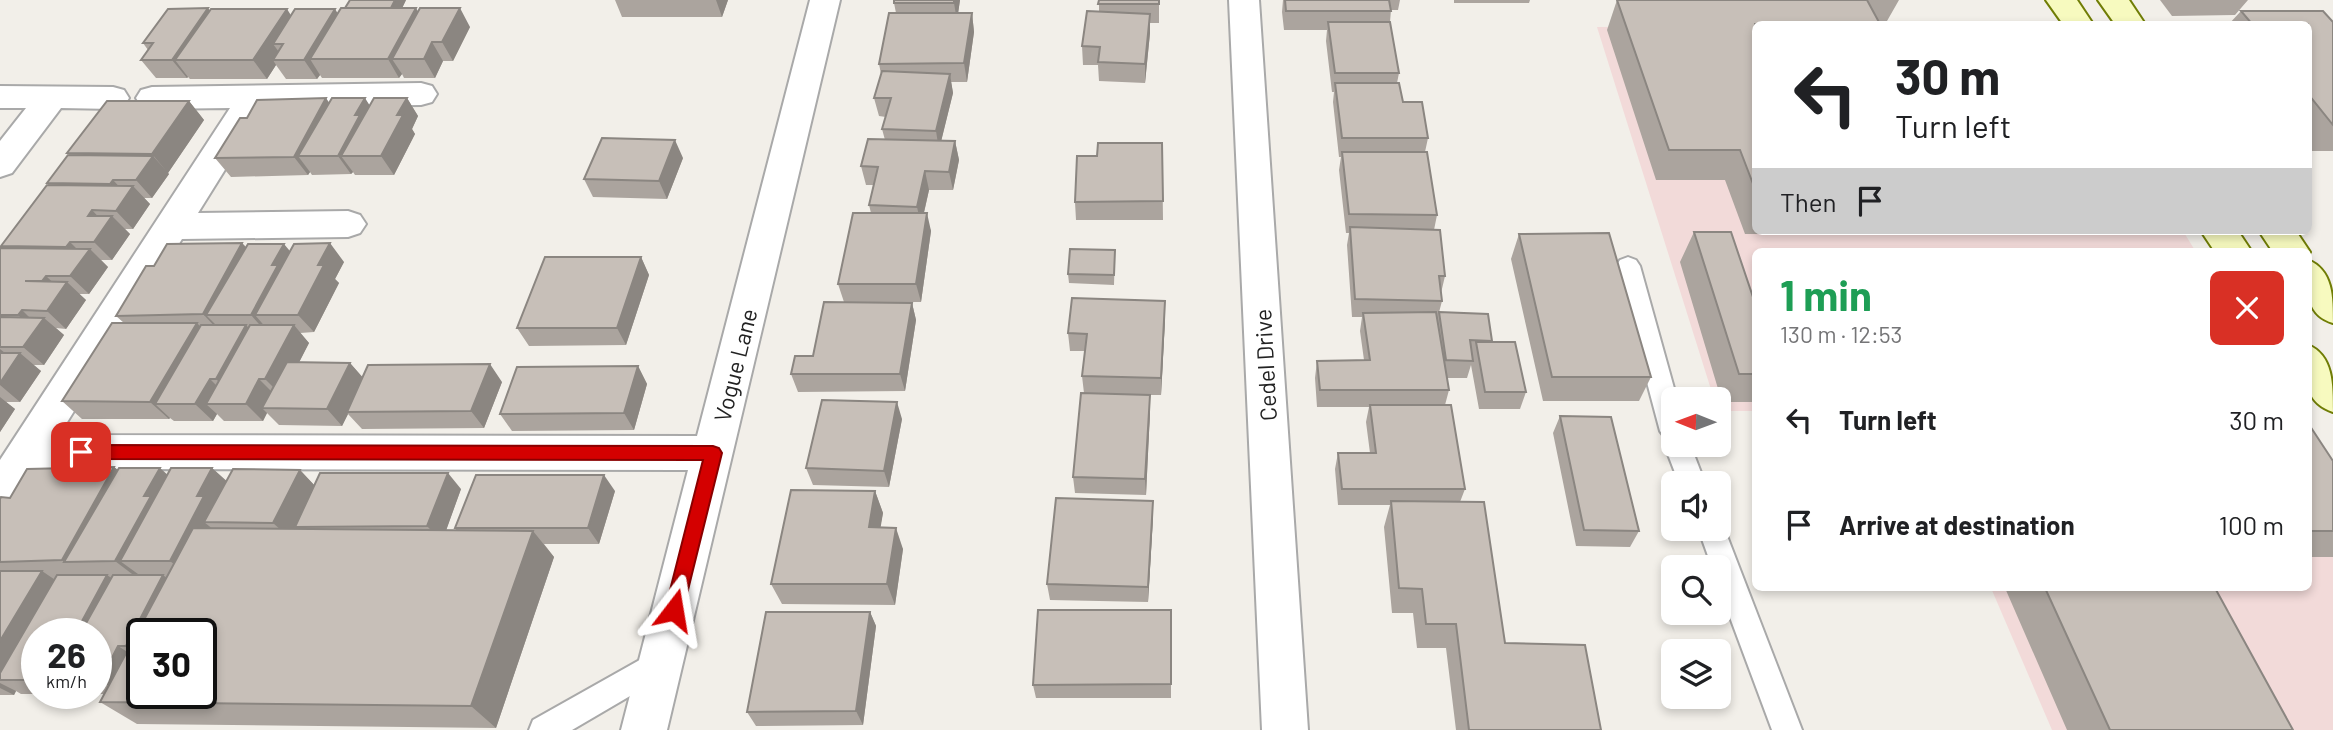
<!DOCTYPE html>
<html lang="en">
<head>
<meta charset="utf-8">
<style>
  :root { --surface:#fff; --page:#f6f6f6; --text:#202124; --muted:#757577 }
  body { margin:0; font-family:Barlow,sans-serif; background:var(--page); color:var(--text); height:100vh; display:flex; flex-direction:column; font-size:26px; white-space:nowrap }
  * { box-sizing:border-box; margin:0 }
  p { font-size:23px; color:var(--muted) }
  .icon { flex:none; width:38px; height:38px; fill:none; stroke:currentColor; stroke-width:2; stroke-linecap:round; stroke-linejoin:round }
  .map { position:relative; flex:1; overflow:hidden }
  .drawer { position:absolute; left:1752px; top:248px; width:560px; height:343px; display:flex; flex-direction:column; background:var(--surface); border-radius:10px; box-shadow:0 4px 10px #0003 }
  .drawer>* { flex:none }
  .banner { position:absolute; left:1752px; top:21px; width:560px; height:214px; border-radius:10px; box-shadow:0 4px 10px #0003; background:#fff; color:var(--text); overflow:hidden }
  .needle { width:46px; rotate:271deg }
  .fabs { position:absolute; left:1661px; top:387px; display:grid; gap:14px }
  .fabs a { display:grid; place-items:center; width:70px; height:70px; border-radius:10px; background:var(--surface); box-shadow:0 4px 10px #0003; font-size:35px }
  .speed { position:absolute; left:21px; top:618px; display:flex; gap:14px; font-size:35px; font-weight:700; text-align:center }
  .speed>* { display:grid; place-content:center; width:91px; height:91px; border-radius:50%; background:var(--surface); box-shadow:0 4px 10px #0003; line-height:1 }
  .speed small { font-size:18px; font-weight:400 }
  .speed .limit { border:4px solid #111; border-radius:10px; background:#fff; color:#111 }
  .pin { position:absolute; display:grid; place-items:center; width:60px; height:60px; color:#fff; margin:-30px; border-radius:14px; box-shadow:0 4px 10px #0006 }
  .me { position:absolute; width:77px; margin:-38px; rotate:14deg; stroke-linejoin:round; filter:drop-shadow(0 0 5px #0008) }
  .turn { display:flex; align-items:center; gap:24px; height:147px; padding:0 28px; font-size:32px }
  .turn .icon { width:91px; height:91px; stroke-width:2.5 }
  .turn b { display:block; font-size:49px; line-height:60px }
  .then { display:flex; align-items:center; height:66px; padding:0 28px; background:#0003; gap:14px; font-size:26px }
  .round { display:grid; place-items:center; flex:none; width:74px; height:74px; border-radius:10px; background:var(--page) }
  .head { display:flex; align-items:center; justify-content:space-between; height:119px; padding:0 28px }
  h1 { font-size:42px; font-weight:700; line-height:52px; color:#1e9e55 }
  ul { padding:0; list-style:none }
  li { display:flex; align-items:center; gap:21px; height:105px; padding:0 28px }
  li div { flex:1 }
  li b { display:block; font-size:26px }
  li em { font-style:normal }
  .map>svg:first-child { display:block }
  .commercial { fill:#f2dad9 }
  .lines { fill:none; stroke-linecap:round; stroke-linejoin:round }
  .lane-casing { stroke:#a9a9a9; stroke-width:4 }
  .street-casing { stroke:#a9a9a9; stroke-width:4 }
  .secondary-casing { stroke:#707d05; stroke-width:4 }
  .lane { fill:#fff; fill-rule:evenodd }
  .street { fill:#fff; fill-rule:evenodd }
  .secondary { fill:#f7fabf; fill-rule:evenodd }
  .wall { fill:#aba49e }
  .shaded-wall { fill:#8b8681 }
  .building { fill:#c7bfb8; stroke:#8b8681; stroke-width:2; fill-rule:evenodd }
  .route { fill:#d40000; stroke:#8a0000; stroke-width:2 }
  .labels { text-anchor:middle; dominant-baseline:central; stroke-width:5; stroke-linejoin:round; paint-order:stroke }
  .street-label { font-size:23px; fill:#222; stroke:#fff }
</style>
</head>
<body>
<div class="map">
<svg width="2333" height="730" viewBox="0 0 2333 730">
  <rect width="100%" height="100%" fill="#f2efe9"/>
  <path class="commercial" d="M1755,26V231H2183L2196,252H1755V411H1719L1718,399H1714L1597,27Z
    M2308,424L2333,462V730H2052L1991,588H2308Z"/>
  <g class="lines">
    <g class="lane-casing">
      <path id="lane" d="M1628,257L1636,260L1640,266L1677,399H1673V444H1690L1705,483H1679L1664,444L1666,439L1660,431L1616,266L1620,260Z
        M1718,519L1724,528L1802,730H1772L1718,585V567H1712L1698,528H1718Z
        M661,648L671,652L675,662L671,672L572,730H529L533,720Z"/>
    </g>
    <g class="street-casing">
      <path id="street" d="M810,0H840L667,730H621L688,470L38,469L15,509L0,514V460L230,108L152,109L141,106L136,98L141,90L152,87L421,83L432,86L437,94L432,102L421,105L264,107L198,213L348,211L360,215L366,224L360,233L348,237L182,239L59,435L697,436Z
        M1229,0H1259L1308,730H1262Z
        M0,86L113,87L124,90L129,98L124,106L113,109L61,108L12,173L0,177V141L26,108H0Z"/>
    </g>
    <g class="secondary-casing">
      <path id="secondary" d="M2046,0H2077L2093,24H2063Z
        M2098,0H2129L2145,24H2115Z
        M2201,231H2238L2252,252H2215Z
        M2259,231H2296L2310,252L2308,255V252H2273Z
        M2308,260C2333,270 2333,297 2333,323C2303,314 2308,287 2308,260Z
        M2308,345C2333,355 2333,384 2333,412C2300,401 2308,374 2308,345Z"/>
    </g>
    <use href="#lane" class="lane"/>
    <use href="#street" class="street"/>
    <use href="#secondary" class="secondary"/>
  </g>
  <path class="wall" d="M406,0L402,8L470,27L453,61H443L435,78H404L402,74L399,78H322L320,75L317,79H286L276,65L267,79H190L188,77L187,78H156L141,60L148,50L143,43L210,11L291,16L338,13L345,8Z
    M615,0H728L722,17H622Z
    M960,0L958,13H972L974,32L967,82H951L953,93L941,141H955L959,160L953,190H929L924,213L931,231L921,302H844L838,284L871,213L869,205L874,185H866L861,166L885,140L882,129L886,117L879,116L874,98L881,74L879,64L896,13L894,3Z
    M1099,0H1159V23H1150V33L1145,83L1099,81L1098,65H1083L1082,46L1099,12Z
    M1283,0H1400L1398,10H1391L1390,22L1399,73L1397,83L1403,102L1428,138L1425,152L1437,215L1434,230L1445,276L1441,293L1442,301L1437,320L1439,312L1492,341L1491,342L1526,392L1520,409H1479L1471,365L1467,378H1447L1449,390L1445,405L1465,489L1460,502L1505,643L1601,730H1456L1446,648H1417L1413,613H1392L1384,527L1390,505H1338L1335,469L1338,453H1370L1366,422L1369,407H1317L1315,378L1317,361L1364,360L1360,331L1362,317H1352L1347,245L1349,233H1346L1339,170L1341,157H1339L1333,102L1334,92H1332L1326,41L1327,30H1284L1282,12Z
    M1454,0H1530L1529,3H1454Z
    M1597,0H1899L1887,21L1755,24V231H1951L1949,234H1745L1725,180H1656L1607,30L1617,0Z
    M2160,0H2248L2235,15L2172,16Z
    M2241,11L2333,22V151H2308V24H2229Z
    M407,98L418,116L412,129L415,134L394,175H355L353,172L351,174L312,175L310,172L308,175L231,177L215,158L247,118L329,103L370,105Z
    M189,101L204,120L168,173H167L169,174L152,198H144L150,204L133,229H125L130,234L112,260H101L108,267L89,294H79L86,300L66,329L56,328L64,335L44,365H33L41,371L20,402H6L15,409L0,432V248H4L1,246L48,185L47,183L69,155L67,153Z
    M1162,143L1163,220H1076L1075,202L1097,156Z
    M683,158L667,199L593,197L584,179Z
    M1694,232L1755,303V402H1722L1680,262Z
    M1519,234L1651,377L1639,401H1543L1511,259Z
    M242,243L246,247L290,251L344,262L335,279L339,283L314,332L300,333L309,343L299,362L350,363L363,378L502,382L484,428L362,429L348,414L342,426L279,425L267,413L263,421H224L217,414L213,421H174L170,418L169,419H82L62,401L124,323L116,316L154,266Z
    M1115,250L1114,285L1069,283L1068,274Z
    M641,257L649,275L626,345L529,346L517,328Z
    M912,303L916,320L905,391L798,392L791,374L813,356Z
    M1165,319L1161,395H1150V412L1146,495L1075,493L1073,477L1084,393L1082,376L1085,351H1070L1068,333Z
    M638,366L647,384L634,430L512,431L500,414Z
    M1560,416L1639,531L1630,547L1576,546L1553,433Z
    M902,419L889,487L813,485L806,468Z
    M2308,423L2333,461V557H2308Z
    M114,467L118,470L167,475L212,468L226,481L300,470L314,485L461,489L446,530H456L455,528L615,491L599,544H544L554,557L496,728L137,724L100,702L104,694H78L75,693H96V634H37V693H66V694H21L16,691L14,695H0V499L10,498Z
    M875,491L883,513L880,527L903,549L895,605L782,604L771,584Z
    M1153,501V517L1148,602L1050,600L1047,584Z
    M2005,588H2215L2293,730H2067Z
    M1171,610V698H1036L1033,685Z
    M870,612L876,626L863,725L756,726L747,712Z"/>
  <path class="shaded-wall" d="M395,0H406L397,19L391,9Z
    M716,0H728L722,17Z
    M954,0H960L957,21L954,3Z
    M208,8L222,27L175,60L188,77L187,78L172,60Z
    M416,8L427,27L392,59L402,74L399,78L388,59Z
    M460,8L470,27L453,61L442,42Z
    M287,9L299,28L283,44H273L282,56L273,60L276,65L267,79L253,60Z
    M335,9L347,28L310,59L320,75L317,79L304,60Z
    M972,13L974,32L967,82L964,63Z
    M1150,14V33L1145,83V64Z
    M432,42L443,61L435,78L424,59Z
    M950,74L953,93L939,150L936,131Z
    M326,98L339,117L298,156L310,172L308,175L294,157Z
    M365,98L377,117L341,156L353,172L351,174L338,156L355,115Z
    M407,98L418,116L412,129L415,134L394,175L381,156L397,115Z
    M189,101L204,120L168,173L152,154Z
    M675,140L683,158L667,199L659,181Z
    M955,141L959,160L953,190L949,172Z
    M153,156L169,174L152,198L136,180Z
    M925,171L929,190L921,225L917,207Z
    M113,180L127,195L133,186L150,204L133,229L116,211L124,199L110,184Z
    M92,210L106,225L112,216L130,234L112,260L94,242L88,216Z
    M927,213L931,231L921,302L916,284Z
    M70,242L84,256L90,249L108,267L89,294L70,276L81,261L66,247Z
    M242,243L258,261L206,315L221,330L220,332L203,314Z
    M330,243L344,262L335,279L339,283L314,332L298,315L318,265Z
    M284,244L299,262L255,315L268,330L267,333L251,315L272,265Z
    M641,257L649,275L626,345L617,328Z
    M46,276L61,290L67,282L86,300L66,329L47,311L42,281Z
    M1165,301V319L1161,395V378Z
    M912,303L916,320L905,391L900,374Z
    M22,310L38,326L44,318L64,335L44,365L23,347L35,330L18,315Z
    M197,323L214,341L155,404L170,418L169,419L150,402Z
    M246,325L262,343L233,396L216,379Z
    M294,325L309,343L282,396L265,379Z
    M0,349L15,361L20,353L41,371L20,402L0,385Z
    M350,363L365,380L347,412L348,414L342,426L327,409Z
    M490,364L502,382L484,428L471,411Z
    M638,366L647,384L634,430L624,413Z
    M210,379L227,396L206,404L217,414L213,421L195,404Z
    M259,379L276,396L262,408L267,413L263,421L246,404Z
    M1150,395V412L1146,495L1145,479Z
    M0,397L15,409L0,432Z
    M897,402L902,419L889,487L884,471Z
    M114,467L134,483L64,562L62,560Z
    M160,468L179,485L120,561L138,574L136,577L115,561L144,496Z
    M212,468L230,484L204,522L214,530L190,577L170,561L197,496Z
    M300,470L316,487L295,527L296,528L291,539L273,523Z
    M448,473L461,489L442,542L427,526Z
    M604,475L615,491L599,544L588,528Z
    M875,491L883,513L877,549L869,527Z
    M1153,501V517L1148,602V587Z
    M896,528L903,549L895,605L887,584Z
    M533,531L554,557L496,728L471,706Z
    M42,571L73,592L0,680V641Z
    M107,575L129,590L96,634H75Z
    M163,575L183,591L142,656L126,646Z
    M870,612L876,626L863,725L856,711Z
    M118,646L140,660L123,694L100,681Z
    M0,683L16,691L14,695L0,688Z"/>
  <path class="building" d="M350,0H395L391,8H345Z
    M894,0H954V3H894Z
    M1099,0H1159V4H1098Z
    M1285,0H1389L1391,11H1286Z
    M1617,0H1867L1880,24H1755V189L1740,150H1669Z
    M208,8L172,60H141L153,43H143L168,9Z
    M341,8H416L388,59H310Z
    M420,8H460L442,42H432L424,59H392Z
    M211,9H287L253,60H175Z
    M295,9H335L304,60H273L283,44H273Z
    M1087,11L1150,14L1145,64L1098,62L1100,47L1082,46Z
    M2241,11H2323L2333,22V125L2308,94V24H2252Z
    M889,13H972L964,63L879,64Z
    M1328,22H1390L1399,73H1335Z
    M882,71L950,74L936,131L882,129L891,98H874Z
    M1335,83H1399L1403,102H1422L1428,138H1342Z
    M326,98L294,157L215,158L240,118H247L257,100Z
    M332,98H365L355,115H360L338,156H298Z
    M374,98H407L397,115H403L381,156H341Z
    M107,101H189L152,154L67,153Z
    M602,138L675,140L659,181L584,179Z
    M868,139L955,141L949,172L925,171L917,207L869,205L878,167L861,166Z
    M1098,143H1162L1163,201L1075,202L1077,156H1097Z
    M1342,152H1427L1437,215L1349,214Z
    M68,155L153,156L136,180H113L110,184L47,183Z
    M47,185L133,186L116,211L92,210L88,216H112L94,242H70L66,247L1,246Z
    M853,213H927L916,284H838Z
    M1350,227L1440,230L1445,276H1439L1442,301L1355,299Z
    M1694,232H1731L1755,303V374H1739Z
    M1609,233L1651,377H1552L1519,234Z
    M242,243L203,314L116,316L146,266H154L167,244Z
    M330,243L318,265H324L298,315H255L294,244Z
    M248,244H284L272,265H278L251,315H206Z
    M0,248L90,249L70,276H46L42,281H25L67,282L47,311L22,310L18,315H0Z
    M1070,249L1115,250L1114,275L1068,274Z
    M545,257H641L617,328H517Z
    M1072,298L1165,301L1161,378L1082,376L1087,334L1068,333Z
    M824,302L912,303L900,374H791L795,356H813Z
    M1436,312L1449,390H1320L1317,361L1370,360L1363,313Z
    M1439,312L1488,314L1492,341L1470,340L1473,361L1446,360Z
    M0,317L44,318L23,347H0Z
    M112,323H197L150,402L62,401Z
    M201,325H246L216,379H210L195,404H155Z
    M250,325H294L265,379H259L246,404H206Z
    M1476,342H1515L1526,392H1485Z
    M0,353H20L0,383Z
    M287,362L350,363L327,409L262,408Z
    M490,364L471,411L347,412L368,365Z
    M638,366L624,413L500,414L517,367Z
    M1081,393L1150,395L1145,479L1073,477Z
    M822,400L897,402L884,471L806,468Z
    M1370,405H1451L1465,489H1342L1338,453H1376Z
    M1560,416L1611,417L1639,531L1584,530Z
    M2308,423L2333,461V531H2308Z
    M114,467L62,560L0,562V499L1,497L10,498L27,469Z
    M119,468H160L144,496H151L115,561L64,562Z
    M171,468H212L197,496H204L170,561H120Z
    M233,469L300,470L273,523L204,522Z
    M320,473H448L427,526L295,527Z
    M476,475H604L588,528H455Z
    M791,490L875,491L869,527L896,528L887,584H771Z
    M1056,498L1153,501L1148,587L1047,584Z
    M1391,501L1484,502L1505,643L1585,645L1601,730H1469L1456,624H1426L1422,589L1399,588Z
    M193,528L533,531L471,706L100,702ZM142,634H201V693H142Z
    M0,571H42L0,641Z
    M57,575H107L75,634H37V680H0V673Z
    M113,575H163L126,646H118L100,681H96V634H80Z
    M2045,588H2215L2293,730H2110Z
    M1038,610H1171V684L1033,685Z
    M766,612H870L856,711L747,712Z"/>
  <path class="route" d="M81,445L713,446L719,448L722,453L683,610L680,615L674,618L667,615L665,610L703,460L81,459L75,457L73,452L75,447Z"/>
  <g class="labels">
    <g class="street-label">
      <text transform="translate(735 365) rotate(-76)">Vogue Lane</text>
      <text transform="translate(1265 365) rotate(-93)">Cedel Drive</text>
    </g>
  </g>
</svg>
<div class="fabs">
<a><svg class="needle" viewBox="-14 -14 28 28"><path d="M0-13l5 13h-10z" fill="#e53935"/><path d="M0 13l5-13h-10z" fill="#757577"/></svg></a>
<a><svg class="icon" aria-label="sound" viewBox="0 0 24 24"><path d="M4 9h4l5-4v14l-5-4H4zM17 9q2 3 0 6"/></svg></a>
<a><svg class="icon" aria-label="search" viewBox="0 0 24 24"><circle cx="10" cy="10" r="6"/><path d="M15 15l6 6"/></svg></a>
<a><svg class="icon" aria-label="layers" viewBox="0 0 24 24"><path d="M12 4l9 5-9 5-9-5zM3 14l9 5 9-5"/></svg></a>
</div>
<div class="speed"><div>26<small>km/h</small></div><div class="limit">30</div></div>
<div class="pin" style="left:81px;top:452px;background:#d93025"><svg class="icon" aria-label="arrive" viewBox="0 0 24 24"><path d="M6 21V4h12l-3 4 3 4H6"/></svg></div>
<svg class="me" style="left:674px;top:610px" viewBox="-20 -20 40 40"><path d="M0-17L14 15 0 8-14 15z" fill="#d40000" stroke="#fff" stroke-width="4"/></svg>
<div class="banner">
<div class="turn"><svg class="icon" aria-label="left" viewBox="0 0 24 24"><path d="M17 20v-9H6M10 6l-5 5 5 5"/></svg><div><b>30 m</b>Turn left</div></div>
<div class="then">Then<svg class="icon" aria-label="arrive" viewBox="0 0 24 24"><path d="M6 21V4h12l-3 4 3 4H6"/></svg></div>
</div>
<section class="drawer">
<div class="head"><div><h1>1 min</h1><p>130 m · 12:53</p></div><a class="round" style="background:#d93025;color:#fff"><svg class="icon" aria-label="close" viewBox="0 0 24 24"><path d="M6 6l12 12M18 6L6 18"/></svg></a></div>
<ul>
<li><svg class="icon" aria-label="left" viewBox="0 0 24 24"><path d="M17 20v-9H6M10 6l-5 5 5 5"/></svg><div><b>Turn left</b></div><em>30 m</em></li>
<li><svg class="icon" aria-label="arrive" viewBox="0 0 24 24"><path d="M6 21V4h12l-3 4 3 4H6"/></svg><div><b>Arrive at destination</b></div><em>100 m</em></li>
</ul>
</section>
</div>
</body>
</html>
